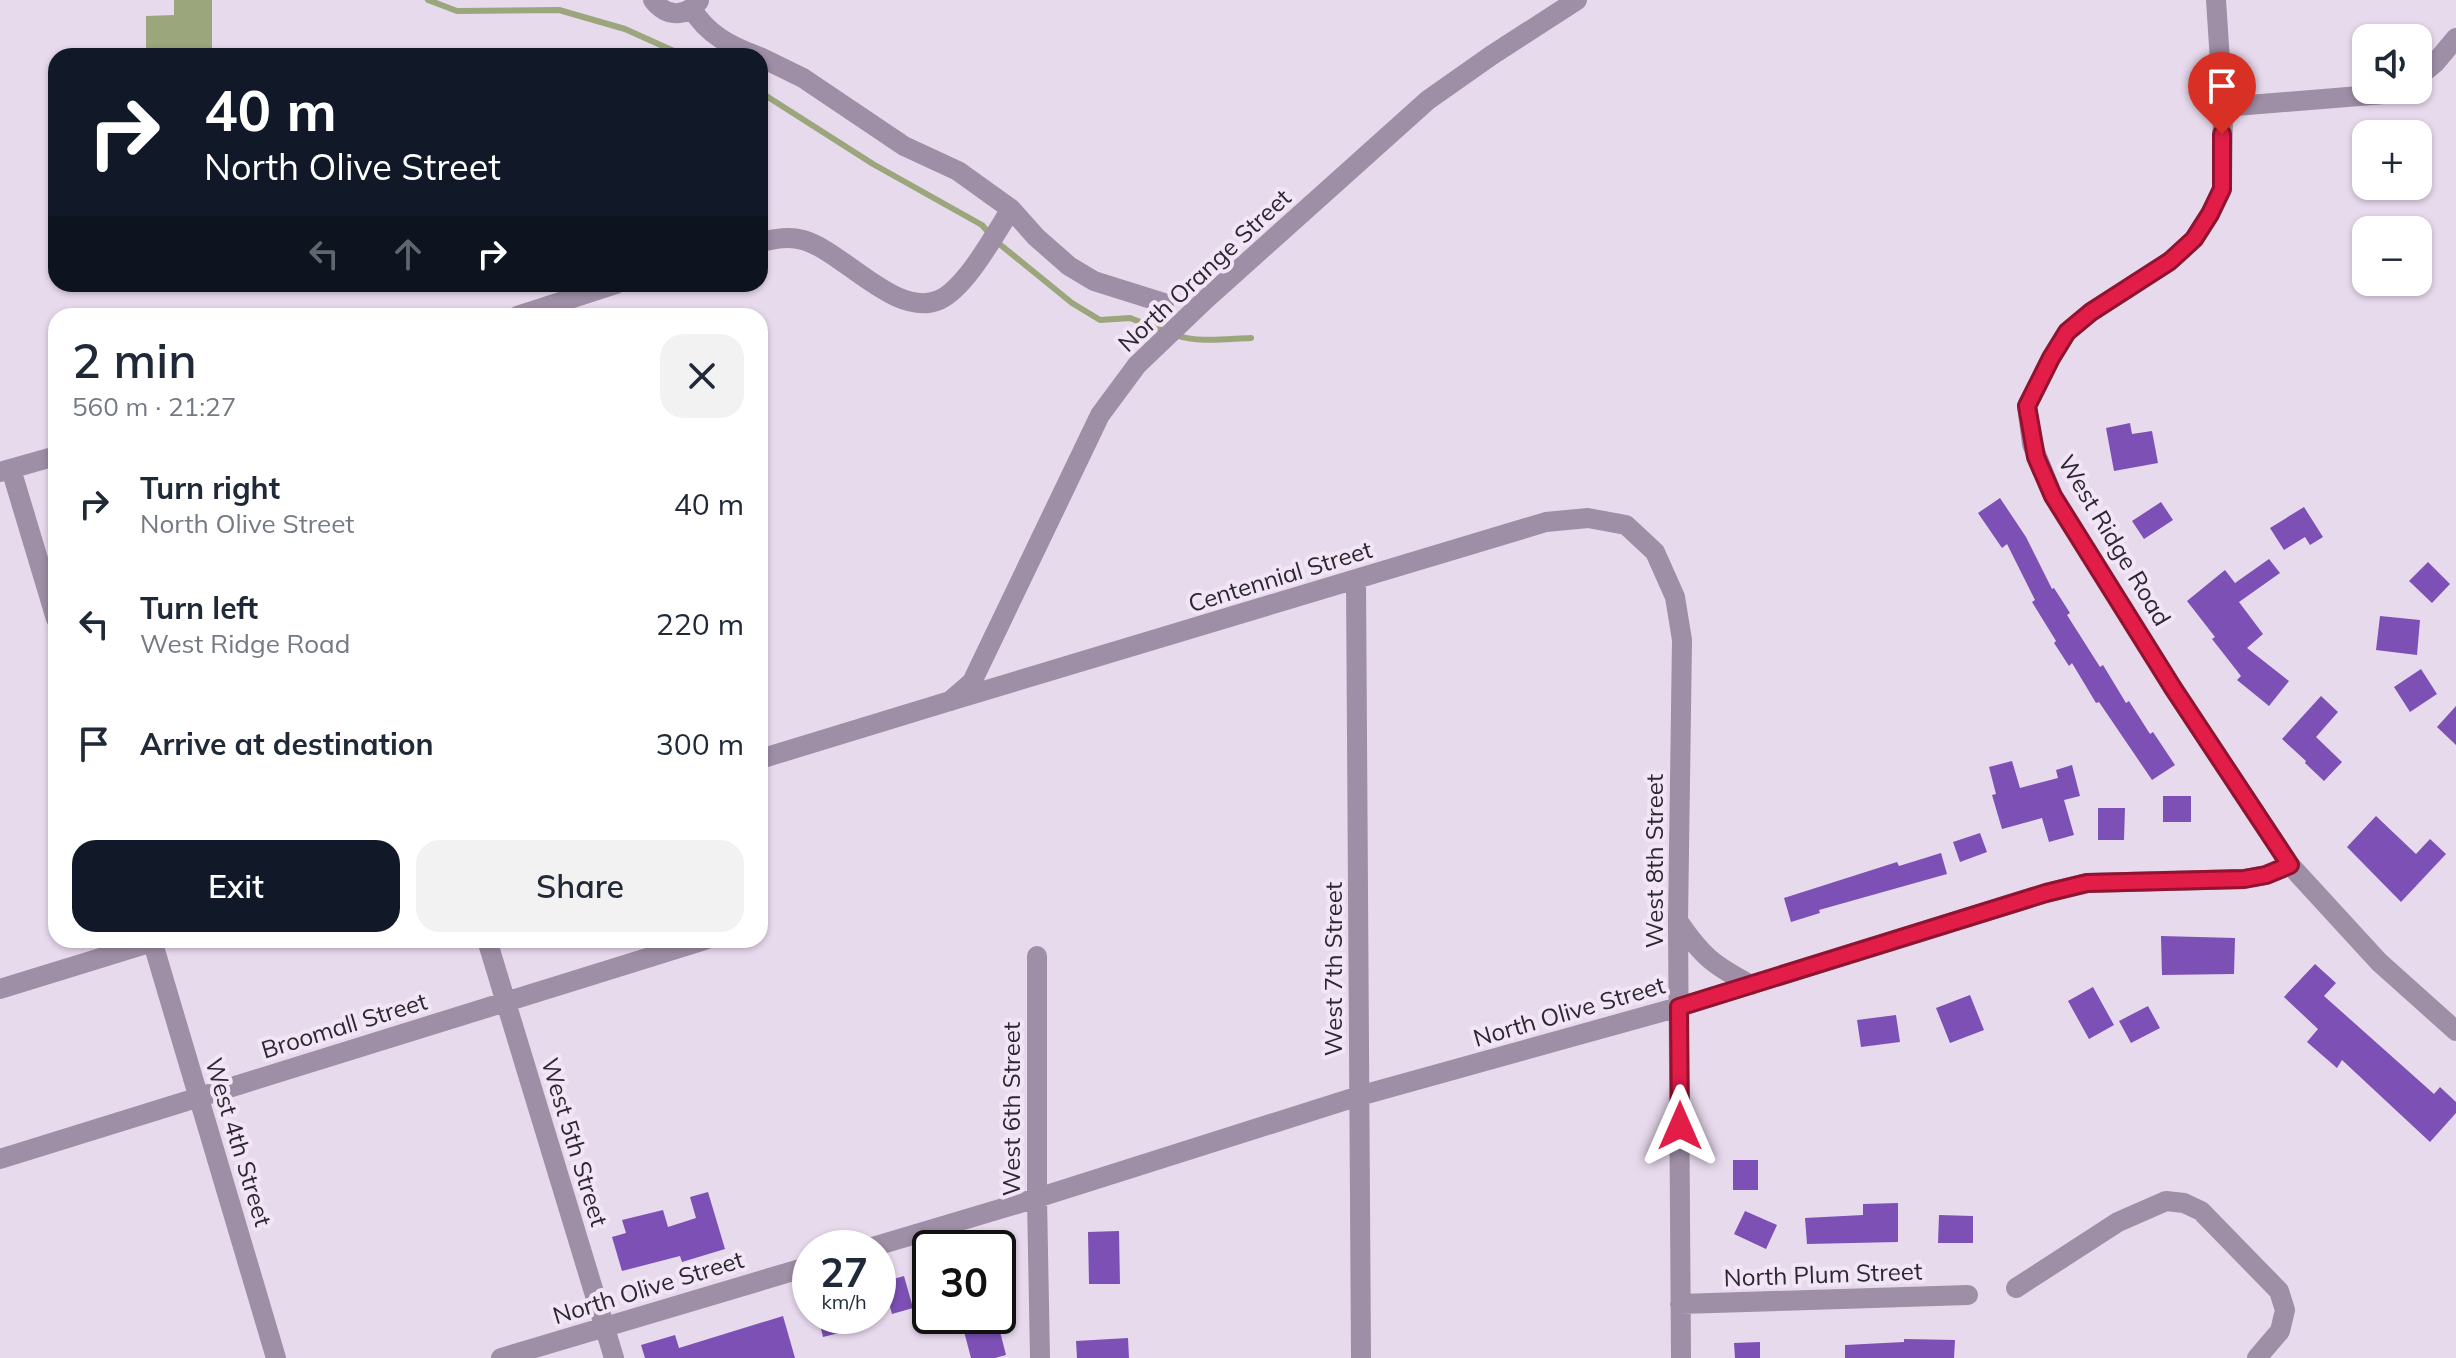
<!DOCTYPE html>
<html lang="en">
<head>
<meta charset="utf-8">
<style>
  :root { --surface:#fff; --page:#f2f2f3; --text:#1f2937; --muted:#747a83; --accent:#111827 }
  body { margin:0; font-family:Mulish,sans-serif; background:var(--page); color:var(--text); height:100vh; display:flex; flex-direction:column; font-size:30px; white-space:nowrap }
  * { box-sizing:border-box; margin:0 }
  p { font-size:26px; color:var(--muted) }
  .icon { flex:none; width:44px; height:44px; fill:none; stroke:currentColor; stroke-width:2; stroke-linecap:round; stroke-linejoin:round }
  .map { position:relative; flex:1; overflow:hidden }
  .details { position:absolute; left:48px; top:308px; width:720px; height:640px; display:flex; flex-direction:column; background:var(--surface); border-radius:24px; box-shadow:0 2px 6px #0004 }
  .details>* { flex:none }
  .top-card { position:absolute; left:48px; top:48px; width:720px; height:244px; border-radius:24px; box-shadow:0 2px 6px #0004; background:#111827; color:#fff; overflow:hidden }
  .fabs { position:absolute; left:2352px; top:24px; display:grid; gap:16px }
  .fabs a { display:grid; place-items:center; width:80px; height:80px; border-radius:16px; background:var(--surface); box-shadow:0 2px 6px #0004; font-size:40px }
  .speed { position:absolute; left:792px; top:1230px; display:flex; gap:16px; font-size:40px; font-weight:700; text-align:center }
  .speed>* { display:grid; place-content:center; width:104px; height:104px; border-radius:50%; background:var(--surface); box-shadow:0 2px 6px #0004; line-height:1 }
  .speed small { font-size:20px; font-weight:400 }
  .speed .limit { border:4px solid #111; border-radius:12px; background:#fff; color:#111 }
  .pin { position:absolute; display:grid; place-items:center; width:68px; height:68px; color:#fff; margin:-82px -34px; border-radius:50% 50% 50% 0; rotate:-45deg; box-shadow:0 0 8px #0007 }
  .pin .icon { rotate:45deg }
  .me { position:absolute; width:88px; margin:-44px; rotate:0deg; stroke-linejoin:round; filter:drop-shadow(0 0 6px #0008) }
  .turn { display:flex; align-items:center; gap:28px; height:168px; padding:0 24px; font-size:36px }
  .turn .icon { width:104px; height:104px; stroke-width:2.5 }
  .turn b { display:block; font-size:56px; line-height:68px }
  .lanes { display:flex; align-items:center; height:76px; padding:0 24px; background:#0003; justify-content:center; gap:40px; direction:ltr }
  .lanes .off { opacity:.35 }
  .round { display:grid; place-items:center; flex:none; width:84px; height:84px; border-radius:24px; background:var(--page) }
  .headline { display:flex; align-items:center; justify-content:space-between; height:136px; padding:0 24px }
  h1 { font-size:48px; font-weight:600; line-height:60px }
  .cta { display:flex; gap:16px; margin-top:auto; padding:16px 24px }
  .cta a { flex:1; height:92px; border-radius:24px; background:var(--accent); color:#fff; font-size:32px; font-weight:600; line-height:92px; text-align:center }
  .cta a+a { background:var(--page); color:var(--text) }
  ul { padding:0; list-style:none }
  li { display:flex; align-items:center; gap:24px; height:120px; padding:0 24px }
  li div { flex:1 }
  li b { display:block; font-size:30px }
  li em { font-style:normal }
  .map>svg:first-child { display:block }
  .water { fill:#9ca67d }
  .lines { fill:none; stroke-linecap:round; stroke-linejoin:round }
  .stream { stroke:#9ca67d; stroke-width:6 }
  .building { fill:#7c50b5 }
  .minor { stroke:#9e8ea6; stroke-width:20 }
  .tertiary { stroke:#9e8ea6; stroke-width:20 }
  .route-casing { stroke:#92132f; stroke-width:20 }
  .route { stroke:#e11d48; stroke-width:14 }
  .labels { text-anchor:middle; dominant-baseline:central; stroke-width:8; stroke-linejoin:round; paint-order:stroke }
  .street-label { font-size:24px; fill:#2c2731; stroke:#f1e5f6 }
</style>
</head>
<body>
<div class="map">
<svg width="2456" height="1358" viewBox="0 0 2456 1358">
  <rect width="100%" height="100%" fill="#e8daed"/>
  <path class="water" d="M174,0H212V53L146,54V16L174,15Z"/>
  <g class="lines">
    <path class="stream" d="M428,0L457,11L559,10L625,29L685,56
      M760,92L873,164L982,225L989,233
      M997,242L1072,303L1100,320L1130,318L1164,331
      M1175,335C1199,343 1225,339 1251,338"/>
  </g>
  <path class="building" d="M2130,423L2132,434L2152,431L2158,463L2114,471L2106,428Z
    M2000,498L2026,537L2052,589L2054,588L2070,613L2067,615L2100,667L2103,665L2126,703L2129,701L2150,734L2153,732L2175,765L2152,780L2099,702L2096,703L2072,663L2069,666L2054,643L2056,641L2032,602L2035,600L2007,544L2002,548L1978,513Z
    M2161,502L2173,520L2144,539L2132,521Z
    M2304,507L2323,537L2310,545L2305,537L2284,550L2270,528Z
    M2269,559L2280,573L2239,602L2263,634L2247,648L2289,681L2269,706L2237,680L2241,676L2212,639L2215,637L2187,601L2225,570L2235,583Z
    M2428,562L2450,584L2432,603L2409,581Z
    M2380,616L2420,620L2417,655L2376,650Z
    M2421,669L2437,694L2410,712L2394,687Z
    M2321,696L2338,712L2316,737L2342,762L2324,781L2305,763L2306,761L2282,739Z
    M2456,706V745L2437,727Z
    M2012,761L2020,788L2058,778L2056,770L2072,765L2080,796L2064,800L2074,835L2049,842L2042,818L2002,829L1992,795L1996,794L1989,767Z
    M2163,796H2191V822H2163Z
    M2098,808H2125L2124,840H2098Z
    M2376,816L2416,854L2430,839L2446,854L2401,902L2347,847Z
    M1980,833L1987,852L1960,862L1953,842Z
    M1941,853L1947,874L1819,910L1820,913L1791,922L1784,898L1897,862L1899,866Z
    M2161,936L2235,938L2234,974L2162,975Z
    M2315,964L2336,983L2324,996L2434,1094L2440,1087L2456,1102V1113L2430,1142L2342,1060L2337,1068L2307,1042L2318,1029L2284,997Z
    M2093,987L2114,1025L2089,1039L2068,1001Z
    M1970,995L1984,1030L1950,1043L1936,1008Z
    M2148,1006L2160,1028L2131,1043L2119,1021Z
    M1896,1015L1900,1042L1861,1047L1857,1020Z
    M1733,1160H1758V1190H1733Z
    M708,1192L725,1249L682,1262L680,1256L622,1271L612,1237L626,1233L622,1220L663,1210L668,1227L696,1218L690,1197Z
    M1898,1203V1242L1807,1244L1805,1218L1863,1215V1204Z
    M1745,1211L1777,1225L1766,1249L1734,1234Z
    M1939,1215L1973,1216V1243H1938Z
    M1119,1231L1120,1284H1089L1088,1232Z
    M904,1276L913,1308L892,1314L883,1282Z
    M783,1316L795,1358H645L641,1345L675,1335L679,1348Z
    M818,1316H848L851,1330L823,1337Z
    M960,1316H996L1006,1355L995,1358H971Z
    M1128,1338L1129,1358H1077L1076,1341Z
    M1904,1339L1955,1340L1954,1358H1845V1345L1904,1342Z
    M1760,1342V1358H1735L1734,1343Z"/>
  <g class="lines">
    <path class="minor" d="M653,0C666,17 685,18 699,1
      M2216,0L2223,107L2222,189L2210,214L2194,239L2170,261L2091,312L2067,332L2051,358L2027,406L2032,444L2053,496L2173,688L2290,865L2379,962L2456,1031
      M692,9C707,34 730,46 757,56
      M760,57L803,78L904,146L958,171L1011,209L1036,237L1069,266L1094,281L1164,303
      M2418,77L2435,63L2456,38
      M2223,107L2384,94L2392,90
      M760,242C775,239 788,236 803,240C843,251 896,319 939,300C966,288 995,234 1011,209
      M517,316L616,284
      M11,469L56,619
      M0,472L56,456
      M1356,580L1361,1358
      M950,701L1546,522L1588,518L1626,525L1655,552L1675,597L1682,640L1678,921L1681,1358
      M1678,921C1702,956 1713,965 1751,985
      M152,940L276,1358
      M487,940L614,1358
      M1037,956V1198L1040,1358
      M0,1159L705,940
      M869,1248L1037,1198L1359,1096L1679,1007L2046,893L2087,883L2244,879L2266,875L2290,865
      M2016,1288L2118,1222L2166,1201L2184,1203L2201,1211L2279,1291L2285,1310L2280,1331L2257,1358
      M1680,1304L1968,1295
      M501,1358L810,1266"/>
    <path class="tertiary" d="M760,759L950,701L972,682L1100,415L1137,365L1205,300L1428,100L1492,55L1577,0
      M0,989L159,940"/>
  </g>
  <g class="lines">
    <g class="route-casing">
      <path id="route" d="M1680,1126L1679,1007L2046,893L2087,883L2244,879L2266,875L2290,865L2173,688L2053,496L2036,457L2027,406L2051,358L2067,332L2091,312L2170,261L2194,239L2210,214L2222,189V134"/>
    </g>
    <use href="#route" class="route"/>
  </g>
  <g class="labels">
    <g class="street-label">
      <text transform="translate(1204 270) rotate(-43)">North Orange Street</text>
      <text transform="translate(2115 540) rotate(59)">West Ridge Road</text>
      <text transform="translate(1280 576) rotate(-17)">Centennial Street</text>
      <text transform="translate(1654 861) rotate(-90)">West 8th Street</text>
      <text transform="translate(1333 969) rotate(-90)">West 7th Street</text>
      <text transform="translate(1569 1011) rotate(-16)">North Olive Street</text>
      <text transform="translate(344 1025) rotate(-17)">Broomall Street</text>
      <text transform="translate(1011 1109) rotate(-90)">West 6th Street</text>
      <text transform="translate(239 1142) rotate(73)">West 4th Street</text>
      <text transform="translate(575 1142) rotate(73)">West 5th Street</text>
      <text transform="translate(1823 1274) rotate(-2)">North Plum Street</text>
      <text transform="translate(648 1287) rotate(-17)">North Olive Street</text>
    </g>
  </g>
</svg>
<div class="fabs">
<a><svg class="icon" aria-label="sound" viewBox="0 0 24 24"><path d="M4 9h4l5-4v14l-5-4H4zM17 9q2 3 0 6"/></svg></a>
<a>+</a>
<a>−</a>
</div>
<div class="speed"><div>27<small>km/h</small></div><div class="limit">30</div></div>
<div class="pin" style="left:2222px;top:134px;background:#d93025"><svg class="icon" aria-label="arrive" viewBox="0 0 24 24"><path d="M6 21V4h12l-3 4 3 4H6"/></svg></div>
<svg class="me" style="left:1680px;top:1126px" viewBox="-20 -20 40 40"><path d="M0-17L14 15 0 8-14 15z" fill="#e11d48" stroke="#fff" stroke-width="4"/></svg>
<div class="top-card">
<div class="turn"><svg class="icon" aria-label="right" viewBox="0 0 24 24"><path d="M7 20v-9h11M14 6l5 5-5 5"/></svg><div><b>40 m</b>North Olive Street</div></div>
<div class="lanes"><svg class="icon off" aria-label="left" viewBox="0 0 24 24"><path d="M17 20v-9H6M10 6l-5 5 5 5"/></svg><svg class="icon off" aria-label="ahead" viewBox="0 0 24 24"><path d="M12 20V5M6 11l6-6 6 6"/></svg><svg class="icon" aria-label="right" viewBox="0 0 24 24"><path d="M7 20v-9h11M14 6l5 5-5 5"/></svg></div>
</div>
<section class="details">
<div class="headline"><div><h1>2 min</h1><p>560 m · 21:27</p></div><a class="round"><svg class="icon" aria-label="close" viewBox="0 0 24 24"><path d="M6 6l12 12M18 6L6 18"/></svg></a></div>
<ul>
<li><svg class="icon" aria-label="right" viewBox="0 0 24 24"><path d="M7 20v-9h11M14 6l5 5-5 5"/></svg><div><b>Turn right</b><p>North Olive Street</p></div><em>40 m</em></li>
<li><svg class="icon" aria-label="left" viewBox="0 0 24 24"><path d="M17 20v-9H6M10 6l-5 5 5 5"/></svg><div><b>Turn left</b><p>West Ridge Road</p></div><em>220 m</em></li>
<li><svg class="icon" aria-label="arrive" viewBox="0 0 24 24"><path d="M6 21V4h12l-3 4 3 4H6"/></svg><div><b>Arrive at destination</b></div><em>300 m</em></li>
</ul>
<div class="cta"><a>Exit</a><a>Share</a></div>
</section>
</div>
</body>
</html>
